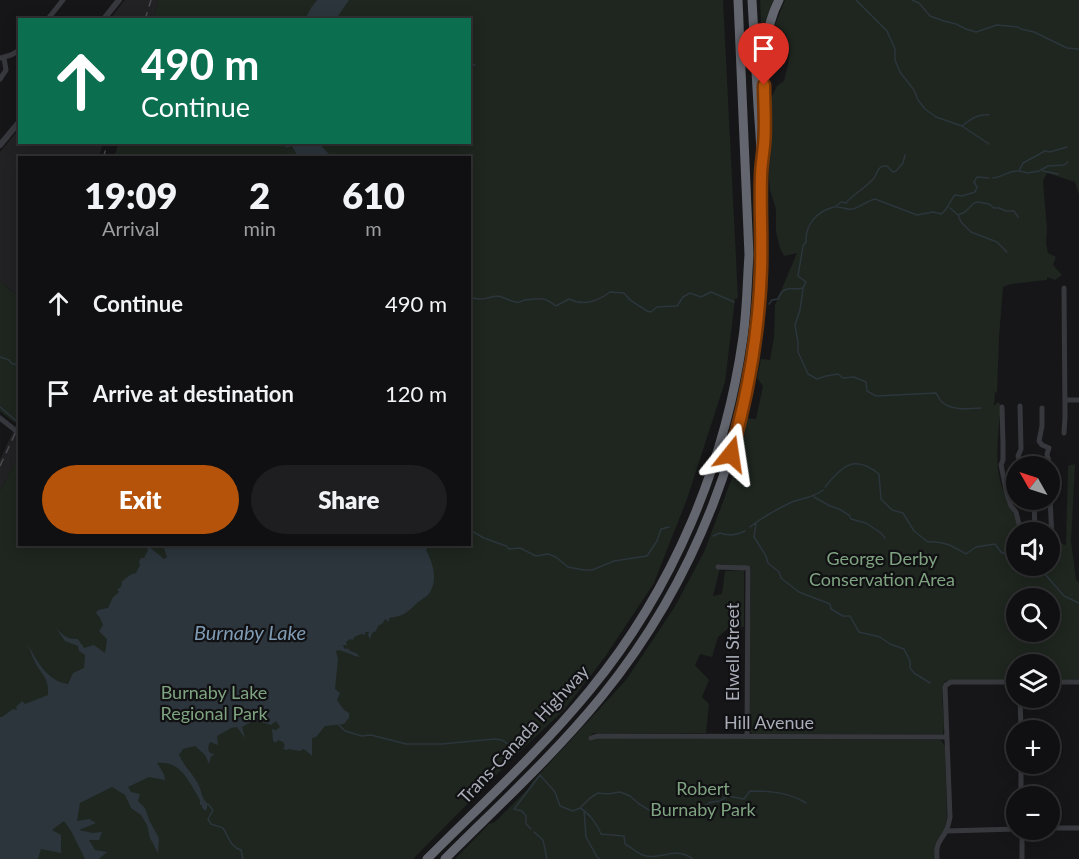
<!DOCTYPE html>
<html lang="en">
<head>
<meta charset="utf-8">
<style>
  :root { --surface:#101012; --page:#1e1e20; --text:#f1f3f6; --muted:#9c9d9f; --line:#303032; --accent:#b45309 }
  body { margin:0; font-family:Lato,sans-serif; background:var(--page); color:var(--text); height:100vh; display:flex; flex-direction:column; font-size:22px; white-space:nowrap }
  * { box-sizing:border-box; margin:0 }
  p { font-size:20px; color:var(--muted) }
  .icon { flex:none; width:33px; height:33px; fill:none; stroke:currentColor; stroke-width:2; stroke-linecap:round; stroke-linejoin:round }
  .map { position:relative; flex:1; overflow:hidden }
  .details { position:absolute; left:18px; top:156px; width:453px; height:390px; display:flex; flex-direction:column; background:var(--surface); border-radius:0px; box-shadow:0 3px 15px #0003,0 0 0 2px var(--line) }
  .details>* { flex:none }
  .top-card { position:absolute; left:18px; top:18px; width:453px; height:126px; border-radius:0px; box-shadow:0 3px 15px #0003,0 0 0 2px var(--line); background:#0b6e4f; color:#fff; overflow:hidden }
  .needle { width:39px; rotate:309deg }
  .buttons { position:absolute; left:1006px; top:456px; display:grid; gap:12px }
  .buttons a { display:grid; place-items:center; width:54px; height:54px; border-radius:50%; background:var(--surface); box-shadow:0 3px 15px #0003,0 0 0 2px var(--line); font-size:30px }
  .pin { position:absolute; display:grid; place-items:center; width:51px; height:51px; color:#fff; margin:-62px -26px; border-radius:50% 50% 50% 0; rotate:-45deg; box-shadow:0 0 6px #0007 }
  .pin .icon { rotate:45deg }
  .me { position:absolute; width:66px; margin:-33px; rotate:15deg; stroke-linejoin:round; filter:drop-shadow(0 0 4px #0008) }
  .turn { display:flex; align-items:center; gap:21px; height:126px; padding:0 24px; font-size:27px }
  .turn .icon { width:78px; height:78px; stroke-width:2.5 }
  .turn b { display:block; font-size:42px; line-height:51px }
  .eta { display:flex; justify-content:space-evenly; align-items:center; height:102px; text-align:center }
  .eta b { font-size:36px; font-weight:800; line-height:42px }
  .button { display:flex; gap:12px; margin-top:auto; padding:12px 24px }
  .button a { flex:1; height:69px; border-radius:36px; background:var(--accent); color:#fff; font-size:24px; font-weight:800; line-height:69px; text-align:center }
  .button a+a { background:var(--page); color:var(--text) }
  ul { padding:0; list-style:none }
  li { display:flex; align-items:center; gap:18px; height:90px; padding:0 24px }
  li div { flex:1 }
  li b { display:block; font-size:22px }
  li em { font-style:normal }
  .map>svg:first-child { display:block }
  .built { fill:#222225 }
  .green { fill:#1e261f; fill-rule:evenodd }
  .water { fill:#2c353c }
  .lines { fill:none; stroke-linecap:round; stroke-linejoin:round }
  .stream { stroke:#2c353c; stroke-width:1.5 }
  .minor { stroke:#37383d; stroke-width:5 }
  .tertiary { stroke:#37383d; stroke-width:6 }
  .motorway { stroke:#63666e; stroke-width:9 }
  .rail { stroke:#4a4c52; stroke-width:1.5; stroke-dasharray:8 6; stroke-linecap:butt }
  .route-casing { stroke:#753606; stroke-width:15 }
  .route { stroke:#b45309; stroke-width:10 }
  .labels { text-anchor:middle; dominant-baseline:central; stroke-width:4.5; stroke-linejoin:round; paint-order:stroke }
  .park-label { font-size:18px; fill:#7fa381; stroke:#111113 }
  .street-label { font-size:18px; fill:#a8adb8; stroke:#111113 }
  .water-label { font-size:20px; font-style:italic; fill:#7f9bb3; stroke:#111113 }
</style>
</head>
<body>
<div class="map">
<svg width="1079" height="859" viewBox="0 0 1079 859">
  <rect width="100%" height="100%" fill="#161618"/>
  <path class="built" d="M125,0H159L153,19L109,20Z
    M19,129L20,142L103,143L99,157L20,158L19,297L0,281V152Z
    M19,418V455L0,491V460Z"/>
  <path class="green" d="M159,0H723L738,298L735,299L725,382L687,499L654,583L605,657L564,710L513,758L413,859H0V491L19,455L20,544H470V158L114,157L119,142H470V20L153,19Z
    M760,0H777L762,43Z
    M785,0H1079V195L1075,182L1047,173L1043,181L1047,229L1046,243L1048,253L1056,257L1053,265L1062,275L1055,280L1047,277V280L1011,284L1003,287L999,337L997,394L995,391L994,406L998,402L1001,405C999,428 995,453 999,476C1003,495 1013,511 1020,529L1031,532H1017V566H1050V539L1066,545L1068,466L1075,464L1071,541L1076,579L1079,583V679L1050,680V664H1017V680L945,681C939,694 946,719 943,734H752L748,728L751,567L721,564L713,596L722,594L725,571L744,570V627L731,626L718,637L712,657L700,654L695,665L709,680L702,697L709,704L706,733H593L588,738L939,740L942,741L945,747L947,817L944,830L935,845L936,859H455L489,824L495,822L528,789L532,782L626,680L674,608L704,552L732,478L747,418L756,419L763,386L757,378L761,359L770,360L774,338L775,305L797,253L784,256L780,248L776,232V209L770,190L766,145L770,120V100L777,86L784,81C789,61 797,37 775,25ZM1017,598H1050V632H1017Z
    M0,281L19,297L20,412L15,423L0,411Z"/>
  <path class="water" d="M317,0H349L336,19H305L311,8Z
    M290,143H322V147L332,157H298L292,146L284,148Z
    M427,545L429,546L426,550C433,563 439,581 428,595C425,598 420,600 417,603C407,613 404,616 389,618V622L385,619L383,623L378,626L376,631L372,633L370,639L368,635L369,632H365V635L361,634L354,637L353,640L350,639L346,642L347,645H343L344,648L346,649L348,648L349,651L351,648L350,651L356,653L360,657C352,656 346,651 338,650L336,651L338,659L335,689L340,693L337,700L344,710L349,713V718L344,724L325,726L316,737L312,738V756L304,749L300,751L288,749L287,750L283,749L285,746L283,742L278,740L276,743L273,741L272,729L276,730L280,727L276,721L271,725L255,720L242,727L245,738L237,727L231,728L217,736L218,745L210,742L208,747L209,752L215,755L211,756L209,764L205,755L195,746L183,749L179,755C184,766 194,775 199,786C202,793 202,799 208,804L206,811L202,808V805H200V800C188,781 182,761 157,763L164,774L165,780L149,777L128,787L131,792L140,794L138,801L145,808L150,822L159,838L158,853L150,838L147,825L141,815L131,808L125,795L112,787L80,803L77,821L89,819L96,823L79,830L93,833L102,832L99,840H89L95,850L107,852L99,859H85L71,831L64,821L52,830L61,835V853L41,849L38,859H0V717H2L13,709L17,710L16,707L22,701L25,704L48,695C49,679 43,676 36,664C32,657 30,649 26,641C35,658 47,682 68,684L73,673L84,668L85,655L79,651L78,646L65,641L55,627C62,634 67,640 78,639L84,648L94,645L105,653L107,639L99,631L103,625L100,618L96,613L98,610L108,608L113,597L119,592L117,589L120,588L122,584L121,582L130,575L136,573L140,565L139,562L141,558H144L148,550L145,545H147L164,559L167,557L164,548L160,545Z"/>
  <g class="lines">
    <path class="stream" d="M856,0L887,31L895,49V60L900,72L914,90L918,100L925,109L936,117L962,126L989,144
      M912,0L919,3L930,16L944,21L956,24L966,29L976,32L997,25L1018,27L1021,29L1034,32L1067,48L1079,49
      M470,64L475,65
      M962,126C970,119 979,113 989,115
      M1019,171L1028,173L1039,171L1048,166L1064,165L1068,162
      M1043,171L1058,174
      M993,178C1003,177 1009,170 1019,171L1023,163L1045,151L1050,152L1067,147
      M835,207L841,202L846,203C854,193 866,188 874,178C878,173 876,169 883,166H887L893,172L896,171L903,163L905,155
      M950,208L958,215L961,222L971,232L997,242L1007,252
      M958,215L965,212L974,203L978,202L989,204L994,208H999L1006,211H1014L1018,217
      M803,289L800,310L795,325L798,342V352L808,374L817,379L826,376L838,374L843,378L854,377L866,382L867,391L876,396L936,393C938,396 939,399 941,401C950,411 969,409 981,408
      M470,297C473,298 476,299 479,299C485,300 491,296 498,296C504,297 509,301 516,302C522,303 519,301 525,300C539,299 544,296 556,306L569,299C583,306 597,302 610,292L624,293L630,300L647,311L651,312L657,307L677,306L683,297L690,293L701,297L711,292L734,302
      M769,304L772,300L778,299C784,284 791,291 803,288L806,282L798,276L803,246L806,242C805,225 817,211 834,207C840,206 846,210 853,209C860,207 867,201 875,199L917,215L933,212L941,214C949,209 949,201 955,195L962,196L975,192L977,187L974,182L977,177L989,178
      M0,357L9,360L11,363L20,366
      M0,407L20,424
      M825,487C842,466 854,454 879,474L881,499L892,510L903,513L914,531L928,542C943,540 954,547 966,554L976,547L995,544L1001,552L1017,560
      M814,497L830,506L839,509L849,515L851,519L866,523L881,533L885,538
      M756,523L754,537L766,556L768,563L779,572L781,578L799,592L830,604L831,609L843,616H850L859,632L880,637L890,644L904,649L910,661V668L914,673L930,683
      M750,527C763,517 777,509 792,502C803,498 813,498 823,490
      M470,530L484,538L506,546L509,549L520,548L536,556L548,554L556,557L568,567L584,570H592L614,561L647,556L657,541L661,529L669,527
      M713,536L720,533C728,536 737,535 745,531
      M1038,566L1064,596L1079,603
      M338,724L345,731L362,736L371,735L406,744H442L494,739L502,740L509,745
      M208,804L213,810L208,819L211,824L223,828C229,837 230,847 241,850L243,859
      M581,807L590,798L598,793L608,794L620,792L630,796L639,804L661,817L676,812L700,809L711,802L720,801L728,796L744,799L750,791C769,791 789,792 806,803
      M584,810L586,837L597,857L600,859
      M531,829L526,824V816L522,811L514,809L540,775L555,792L560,806L573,811L580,808C589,813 597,824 601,834L624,836L625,844C632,848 639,855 646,856C665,859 675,846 693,859
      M534,832L543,840L547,859"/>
    <path class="minor" d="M47,20L63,0
      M0,58L11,55L20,50
      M0,79L6,70L4,58
      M1064,288L1065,417L1064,433
      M1065,400H1079
      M1020,406L1021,449L1018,456L1022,466
      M1002,407L1003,444V460L1001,465L1007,494L1011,506L1016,512L1019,524
      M1042,408V426L1039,441L1042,445L1049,448L1047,454L1050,466
      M0,418L20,434
      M1050,469L1052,476L1050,490
      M1050,498L1052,539
      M1034,500L1035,532
      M718,567L748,568L747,736
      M1050,682H1079
      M1020,698L1021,730
      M591,738L597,736L947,737
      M1021,764V796
      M1050,828H1079
      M1022,830V859
      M946,831L1017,829
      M937,859C936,842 939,844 946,831C948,827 949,822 950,817L945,687L946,685L951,682H1017"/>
    <path class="tertiary" d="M103,20L119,0
      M0,145L20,121"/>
    <path class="motorway" d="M764,113C764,75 761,35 779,0
      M427,859C482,804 541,750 590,690C673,589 725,465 743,337C747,310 747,282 749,255L738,0
      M445,859C498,806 555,754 602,696C696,580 751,437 760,289C762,263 761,238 761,212C761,194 762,176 761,159C761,141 759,123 758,106C756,71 754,35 752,0"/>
    <path class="rail" d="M145,20L151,0
      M103,158L108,142
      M0,466L20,423"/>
  </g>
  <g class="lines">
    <g class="route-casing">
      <path id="route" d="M731,454C748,394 759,332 761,269C762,238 760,207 761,177C761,166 763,156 764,145C766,125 764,105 764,85"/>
    </g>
    <use href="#route" class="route"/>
  </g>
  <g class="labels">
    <g class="park-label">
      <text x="882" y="558">George Derby<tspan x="882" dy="21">Conservation Area</tspan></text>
      <text x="214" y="692">Burnaby Lake<tspan x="214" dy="21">Regional Park</tspan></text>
      <text x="703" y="788">Robert<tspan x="703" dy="21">Burnaby Park</tspan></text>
    </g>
    <g class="street-label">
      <text transform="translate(732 652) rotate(-90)">Elwell Street</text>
      <text x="769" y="722">Hill Avenue</text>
      <text transform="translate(523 734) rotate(-47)">Trans-Canada Highway</text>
    </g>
    <g class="water-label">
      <text x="250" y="632">Burnaby Lake</text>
    </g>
  </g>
</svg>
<div class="buttons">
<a><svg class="needle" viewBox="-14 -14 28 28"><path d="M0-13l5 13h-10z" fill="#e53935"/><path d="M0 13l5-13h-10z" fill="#9c9d9f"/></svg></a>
<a><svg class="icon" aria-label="sound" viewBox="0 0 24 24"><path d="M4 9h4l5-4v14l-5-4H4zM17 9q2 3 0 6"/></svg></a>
<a><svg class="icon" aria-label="search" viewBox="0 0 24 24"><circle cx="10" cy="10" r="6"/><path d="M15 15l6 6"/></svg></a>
<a><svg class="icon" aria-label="layers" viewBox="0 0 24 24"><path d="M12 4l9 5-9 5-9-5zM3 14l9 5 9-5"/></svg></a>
<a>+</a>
<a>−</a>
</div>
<div class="pin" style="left:764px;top:85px;background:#d93025"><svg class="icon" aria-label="arrive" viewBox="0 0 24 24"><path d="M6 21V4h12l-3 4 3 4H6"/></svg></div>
<svg class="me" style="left:731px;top:454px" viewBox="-20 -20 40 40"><path d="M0-17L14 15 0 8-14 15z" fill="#b45309" stroke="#fff" stroke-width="4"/></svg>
<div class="top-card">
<div class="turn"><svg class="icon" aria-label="ahead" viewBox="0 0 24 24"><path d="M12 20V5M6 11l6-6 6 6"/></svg><div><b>490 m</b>Continue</div></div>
</div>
<section class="details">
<div class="eta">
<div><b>19:09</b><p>Arrival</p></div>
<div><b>2</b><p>min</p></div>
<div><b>610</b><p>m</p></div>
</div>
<ul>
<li><svg class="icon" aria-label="ahead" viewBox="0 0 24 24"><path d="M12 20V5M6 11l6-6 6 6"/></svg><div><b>Continue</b></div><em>490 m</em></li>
<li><svg class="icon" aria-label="arrive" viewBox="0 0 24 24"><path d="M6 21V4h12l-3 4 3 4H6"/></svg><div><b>Arrive at destination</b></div><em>120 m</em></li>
</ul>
<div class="button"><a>Exit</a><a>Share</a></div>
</section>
</div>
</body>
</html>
